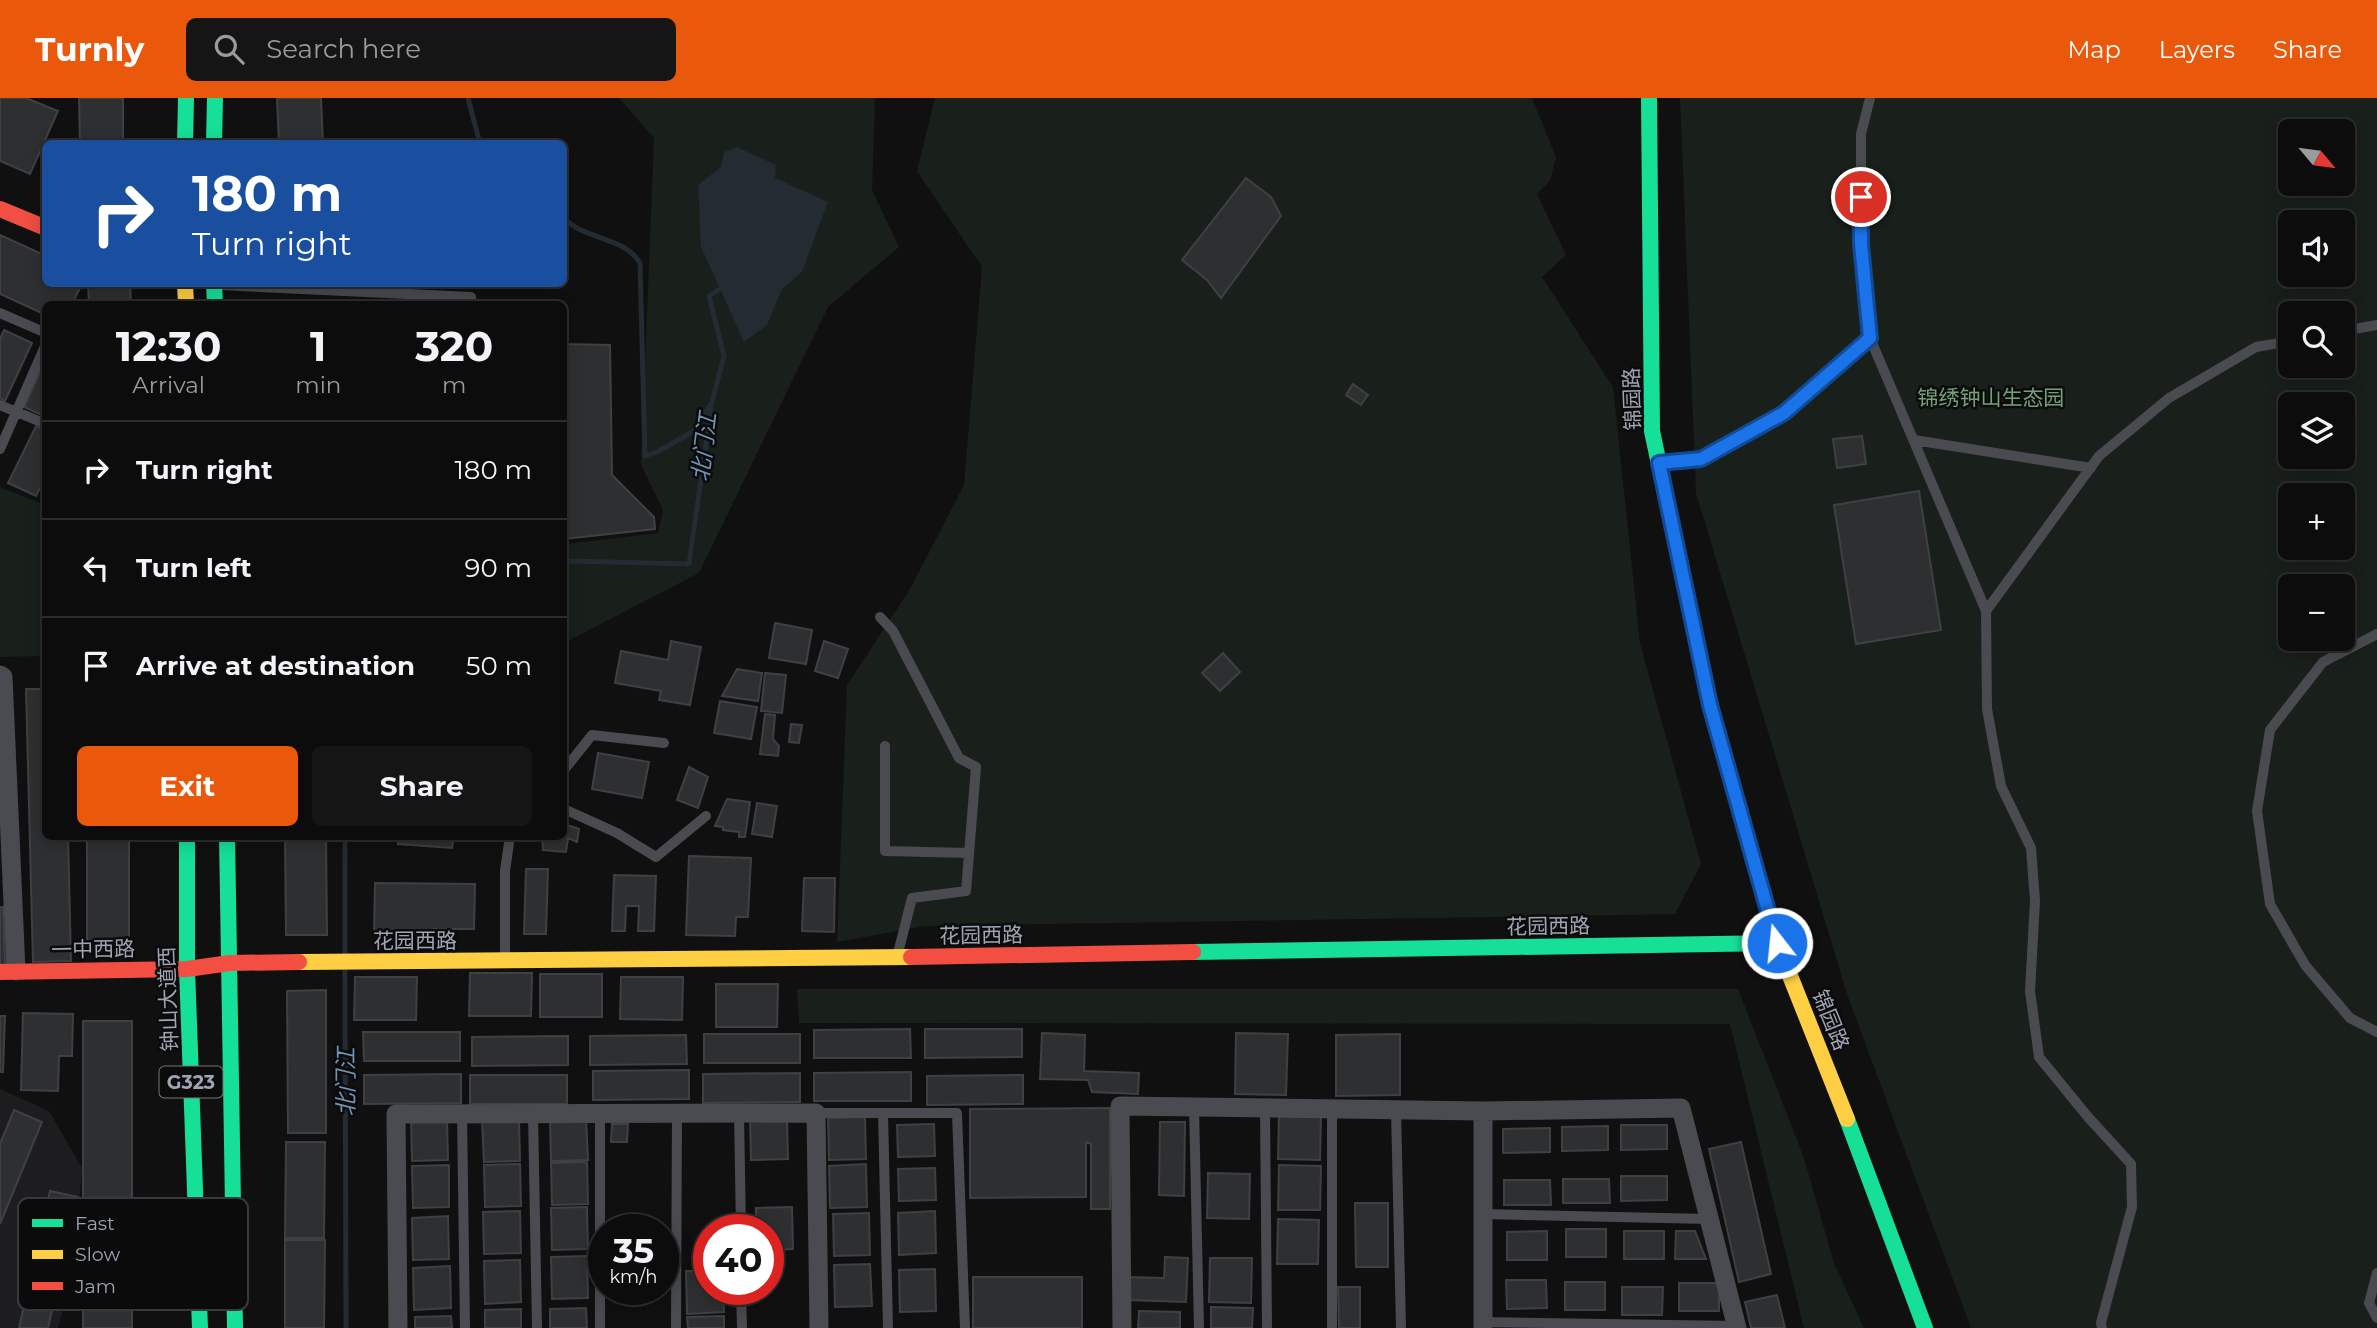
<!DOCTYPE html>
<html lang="en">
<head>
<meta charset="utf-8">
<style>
  :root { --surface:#0c0c0c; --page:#151515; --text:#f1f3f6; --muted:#9a9b9d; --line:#2c2c2d; --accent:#ea580c }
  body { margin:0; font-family:Montserrat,"Noto Sans SC",sans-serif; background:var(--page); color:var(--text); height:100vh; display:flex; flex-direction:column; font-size:26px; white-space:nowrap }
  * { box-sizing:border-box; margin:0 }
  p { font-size:23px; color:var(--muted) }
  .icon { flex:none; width:38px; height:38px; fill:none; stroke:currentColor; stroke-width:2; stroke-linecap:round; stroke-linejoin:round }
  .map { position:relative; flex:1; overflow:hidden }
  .panel { position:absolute; left:42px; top:203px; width:525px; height:539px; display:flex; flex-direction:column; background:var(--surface); border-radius:10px; box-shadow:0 4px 18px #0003,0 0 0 2px var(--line) }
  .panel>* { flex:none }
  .guide { position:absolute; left:42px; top:42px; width:525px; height:147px; border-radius:10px; box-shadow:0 4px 18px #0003,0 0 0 2px var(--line); background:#1a4fa0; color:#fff; overflow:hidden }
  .needle { width:46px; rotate:119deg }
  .tools { position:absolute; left:2278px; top:21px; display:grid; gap:14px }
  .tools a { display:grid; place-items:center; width:77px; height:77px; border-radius:10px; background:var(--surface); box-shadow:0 4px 18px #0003,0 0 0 2px var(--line); font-size:35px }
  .speed { position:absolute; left:588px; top:1116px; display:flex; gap:14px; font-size:35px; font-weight:700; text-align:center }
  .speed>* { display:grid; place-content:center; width:91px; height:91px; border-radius:50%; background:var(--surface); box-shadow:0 4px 18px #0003,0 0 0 2px var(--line); line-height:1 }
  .speed small { font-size:18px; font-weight:400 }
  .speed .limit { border:10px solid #d22; background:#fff; color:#111 }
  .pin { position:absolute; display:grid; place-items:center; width:60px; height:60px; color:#fff; margin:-30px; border:4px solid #fff; border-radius:50%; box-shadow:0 2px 7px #0007 }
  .me { position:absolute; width:77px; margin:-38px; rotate:344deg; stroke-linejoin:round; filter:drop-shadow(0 0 5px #0008) }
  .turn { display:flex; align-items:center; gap:24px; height:147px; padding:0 35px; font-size:32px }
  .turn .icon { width:91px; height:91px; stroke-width:2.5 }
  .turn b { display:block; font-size:49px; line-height:60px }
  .eta { display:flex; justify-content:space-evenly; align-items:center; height:119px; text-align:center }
  .eta b { font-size:42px; font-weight:700; line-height:49px }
  .cta { display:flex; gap:14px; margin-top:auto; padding:14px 35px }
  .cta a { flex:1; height:80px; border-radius:10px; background:var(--accent); color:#fff; font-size:28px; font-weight:700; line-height:80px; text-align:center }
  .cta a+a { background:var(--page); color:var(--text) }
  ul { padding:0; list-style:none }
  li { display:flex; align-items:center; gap:21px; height:98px; padding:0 35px; border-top:2px solid var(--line) }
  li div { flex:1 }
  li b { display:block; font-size:26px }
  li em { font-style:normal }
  header { display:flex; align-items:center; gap:42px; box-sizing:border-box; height:98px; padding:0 35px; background:var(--accent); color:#fff }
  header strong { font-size:33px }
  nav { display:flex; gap:38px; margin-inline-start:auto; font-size:24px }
  .search { width:490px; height:63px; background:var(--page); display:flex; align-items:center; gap:18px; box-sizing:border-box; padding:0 24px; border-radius:10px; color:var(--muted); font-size:26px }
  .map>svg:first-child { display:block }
  .built { fill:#1d1d1f }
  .green { fill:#191f1a; fill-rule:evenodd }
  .water { fill:#232b33 }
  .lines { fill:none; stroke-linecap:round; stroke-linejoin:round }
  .stream { stroke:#232b33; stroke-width:5 }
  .building { fill:#2e2f31; stroke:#3e4044; stroke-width:2 }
  .lane { stroke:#4a4b50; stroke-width:10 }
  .street { stroke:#4a4b50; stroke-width:19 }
  .fast { stroke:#16e098; stroke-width:16 }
  .slow { stroke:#ffcf43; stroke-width:16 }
  .jam { stroke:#f24e42; stroke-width:16 }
  .route-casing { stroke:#114b97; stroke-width:18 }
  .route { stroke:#1a73e8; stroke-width:12 }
  .labels { text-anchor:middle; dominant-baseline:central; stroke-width:5; stroke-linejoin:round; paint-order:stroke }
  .shield { fill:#0b0b0c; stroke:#737682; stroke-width:2 }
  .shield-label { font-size:19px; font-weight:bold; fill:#9fa4b4 }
  .park-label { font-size:21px; fill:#73a178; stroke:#0b0b0c }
  .street-label { font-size:21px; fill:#9fa4b4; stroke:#0b0b0c }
  .water-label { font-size:23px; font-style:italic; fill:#7192b4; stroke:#0b0b0c }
  .key { fill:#0b0b0c; stroke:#37393e; stroke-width:2 }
  .key-label { font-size:19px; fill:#9fa4b4 }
</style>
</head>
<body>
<header>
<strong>Turnly</strong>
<div class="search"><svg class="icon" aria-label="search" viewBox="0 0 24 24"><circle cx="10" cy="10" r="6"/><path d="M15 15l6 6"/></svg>Search here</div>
<nav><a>Map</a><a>Layers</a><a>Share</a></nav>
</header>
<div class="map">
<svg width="2377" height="1230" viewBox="0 0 2377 1230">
  <rect width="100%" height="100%" fill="#101010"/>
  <path class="built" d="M0,991L49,1013L82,1070L75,1162L58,1230H0Z"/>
  <path class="green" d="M619,0H875L872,92L899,149L828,209L699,475L564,545V448L566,446L658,435L663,412L641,367L654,40Z
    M935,0H1532L1556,59L1550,83L1537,96L1566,157L1542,179L1613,289L1640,545L1701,766L1675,816L925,828L837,844L847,587L910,491L964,387L982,169L917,73Z
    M1680,0H2377V1230H1971L1848,899L1696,395ZM2291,33H2343V86H2291ZM2291,124H2343V177H2291ZM2291,215H2343V268H2291ZM2291,306H2343V359H2291ZM2291,397H2343V450H2291ZM2291,488H2343V541H2291Z
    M0,389L43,406L45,403V558L0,559Z
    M797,891H1738L1804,1060L1834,1165L1864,1230H1804L1730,926L799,925Z"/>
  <path class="water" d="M737,49L776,67L775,80L828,104L802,174L782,191L767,227L744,244L701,149L698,87L721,69L724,54Z"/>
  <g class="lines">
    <path class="stream" d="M468,0L480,46
      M564,120C584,142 624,138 640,165L645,358L657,354L694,333L712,304L689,466L568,463L564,467
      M712,304L724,258L709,198L720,191
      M345,738V858
      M345,871L346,1230"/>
  </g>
  <path class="building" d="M0,0H26L58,13L30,76L0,63Z
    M79,0H123V46H80Z
    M277,0H321L323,46H279Z
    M1246,80L1271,99L1281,118L1221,200L1207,182L1182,162Z
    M0,137L46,158V186H82L72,206H46V217L0,196Z
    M88,186H130L131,206H89Z
    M4,232L32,245L5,303L0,300V241Z
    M564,246L610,247L612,377L654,419L655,431L564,441Z
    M46,261V319L24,309Z
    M1353,286L1368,297L1361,307L1346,297Z
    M36,328L46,333V378L36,398L8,385Z
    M1862,338L1866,366L1837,370L1833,341Z
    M1919,393L1941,532L1856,546L1834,407Z
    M775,525L812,532L806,566L769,560Z
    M671,543L701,549L690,607L659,602L661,593L615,585L621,553L668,562Z
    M824,543L848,551L838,580L815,573Z
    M1223,555L1240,574L1220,593L1202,575Z
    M737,571L762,575L758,603L722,598Z
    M765,575L786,577L782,615L761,613Z
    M26,591H46V738H68L71,863L33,864Z
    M720,603L757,609L751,641L714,635Z
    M765,616L775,617L773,641L779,648L778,658L760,656Z
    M791,626L802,627L799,645L789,644Z
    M598,655L649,664L642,700L592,691Z
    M689,669L708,679L698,710L677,702Z
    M727,701L750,704L745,739H739V734L723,732V729L715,728Z
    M757,705L777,708L772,739L752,736Z
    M564,726L579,731L577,744L568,740L566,754L543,752L542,738H564Z
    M87,738H129V852L87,853Z
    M285,738H326L327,837H286Z
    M398,738H454L452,750L398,746Z
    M689,758L751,760L748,819H736L735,838L686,837Z
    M526,771H548L546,836H524Z
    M614,777L656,778L654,833H638L639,808H626L625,833H612Z
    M804,780H835L834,834L802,833Z
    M375,785L475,786L474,831H434V836L374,835Z
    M0,809H3L5,866H0Z
    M470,875H532L531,918H469Z
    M540,876H602V919H540Z
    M355,879H417L416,922H354Z
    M621,879H683L682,922L620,921Z
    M716,886H778L777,929H716Z
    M326,892V1035H288L287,893Z
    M23,915L73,916L72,958H59L58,993L21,992Z
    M0,918H5L3,974H0Z
    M83,923H132V1230H83Z
    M910,931L911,960H814V932Z
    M925,931H1022V959L925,960Z
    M363,934H460V963H364Z
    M1042,935L1085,937L1084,973L1139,975L1138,996L1092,994L1088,982L1040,981Z
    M1236,935L1288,936L1286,997L1235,996Z
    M704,936H800V965H704Z
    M1400,936V997L1336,998V937Z
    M686,937L687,966L590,967V938Z
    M568,938V967L472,968V939Z
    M689,972V1001L593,1002V973Z
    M911,974V1003H814V975Z
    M800,975V1004L703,1005V976Z
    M461,976V1005L364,1006V977Z
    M470,977H567V1006H470Z
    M1023,977V1006L927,1007V978Z
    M1110,1010V1111H1091V1046L1086,1044V1099L970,1100V1011Z
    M14,1012L42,1024L0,1126V1046Z
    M1279,1017H1321L1320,1062L1278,1061Z
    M787,1019L788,1061L751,1062L750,1020Z
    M865,1019L866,1061L829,1062L828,1020Z
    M447,1020L448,1062L412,1063L411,1021Z
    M586,1020L588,1062L551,1063L550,1021Z
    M519,1021L520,1063L484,1064L482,1022Z
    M1160,1024H1185L1184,1098L1159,1097Z
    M612,1026H628L627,1044H611Z
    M934,1026L935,1058L898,1059L897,1027Z
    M1621,1027H1667V1051L1621,1052Z
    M1608,1028V1052L1562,1053V1029Z
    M1550,1030V1054L1503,1055V1031Z
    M286,1044H325L324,1140H285Z
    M1741,1044L1771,1176L1739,1184L1709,1051Z
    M587,1064L588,1106L552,1107L551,1065Z
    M520,1066L521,1108L485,1109L484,1067Z
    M866,1066L867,1109L830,1110L829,1068Z
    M449,1067V1109L413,1110L412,1068Z
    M1279,1067L1321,1068L1320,1112H1278Z
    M935,1070L936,1102L899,1103L898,1071Z
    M1208,1075L1250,1076L1249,1121L1207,1120Z
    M1621,1078H1667V1102L1621,1103Z
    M1563,1081H1609L1610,1105H1563Z
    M1504,1082H1550L1551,1107H1504Z
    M50,1093L78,1099L48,1230H19Z
    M1355,1105H1388V1169H1356Z
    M587,1109L588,1151L552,1152L551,1110Z
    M792,1109L793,1151L768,1152V1132H756V1110Z
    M520,1113L521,1155L484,1156L483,1114Z
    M935,1113L936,1155L899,1157L898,1115Z
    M869,1115L870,1157L834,1158L833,1116Z
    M448,1118L449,1161L413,1162L412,1120Z
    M1278,1121L1319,1122L1318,1166H1277Z
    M1566,1131H1606V1159H1566Z
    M1547,1133V1162H1507V1134Z
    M1624,1133H1664V1161H1624Z
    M1676,1133H1695L1706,1161H1675Z
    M285,1142H325L324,1230H285Z
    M587,1158L588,1200L552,1201L551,1159Z
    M1165,1159L1188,1160L1186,1204L1128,1202L1129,1179L1164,1180Z
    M1210,1160H1252L1251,1205L1209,1204Z
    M520,1162L521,1204L485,1206L484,1163Z
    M870,1166L872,1208L835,1209L834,1167Z
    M450,1168L451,1210L414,1212L413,1170Z
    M935,1171L936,1213L900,1214L899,1172Z
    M686,1173H709V1192H723L724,1214L687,1216Z
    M973,1179H1082V1230H973Z
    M1506,1182H1546L1547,1210L1507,1211Z
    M1565,1184H1605V1212H1565Z
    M1679,1185H1719V1213H1679Z
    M1338,1189H1360V1230H1339Z
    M1622,1189H1663L1662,1217H1622Z
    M1777,1197L1785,1230H1751L1745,1204Z
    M1211,1209L1253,1210L1252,1230H1211Z
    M586,1210L587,1230H550V1211Z
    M521,1211V1230H485V1212Z
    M1139,1213L1180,1214V1230H1138Z
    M451,1218L452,1230H415V1219Z
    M724,1218V1230H688L687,1219Z"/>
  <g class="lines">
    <path class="lane" d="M1870,0L1861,36V146L1870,240
      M220,187L471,199V206
      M0,215L46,235
      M2343,233L2377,227
      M0,307L46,326
      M1914,342L2091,370
      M0,351L46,246
      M1661,365L1701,361L1785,315L1870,240L1986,513L2099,358L2169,300L2256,249L2291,243
      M1986,513L1987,611L2001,688L2031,750L2035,803L2030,893L2039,959L2088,1019L2131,1066L2132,1109L2101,1225L2102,1230
      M880,519L893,533L959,660L976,669L966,793L912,800L897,859
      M2377,536L2323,564L2270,632L2257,713L2270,806L2305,867L2350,920L2377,934
      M885,648V753L969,755
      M564,672L592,637L664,645
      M564,711L617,735L656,759L706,718
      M505,862V773L510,738
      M1194,1009L1199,1230
      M1265,1010L1267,1230
      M1396,1012L1401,1230
      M739,1015L741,1132
      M816,1015H957L965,1230
      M883,1015L888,1230
      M462,1016L465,1230
      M533,1016L537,1230
      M1483,1116L1709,1121
      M2377,1175L2369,1205L2377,1220
      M741,1192L742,1230
      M1483,1224L1736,1228
      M600,1230V1016
      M676,1230L677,1015
      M1332,1230V1011"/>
    <path class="street" d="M0,577L3,579L16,873
      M1483,1013V1230
      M398,1230L396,1016L816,1015L819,1230
      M1122,1230L1120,1008L1483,1013L1681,1010L1737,1230"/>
    <path class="fast" d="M1649,0L1652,333L1694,532
      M185,46L186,0
      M214,46L215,0
      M214,186L215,206
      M187,738V871L200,1230
      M227,738L235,1230
      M1193,854L1777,845
      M1847,1021L1925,1230"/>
    <path class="slow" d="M185,186L186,206
      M1694,532L1710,607L1777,845L1847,1021
      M299,864L911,859"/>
    <path class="jam" d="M0,111L46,130
      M911,859L1193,854
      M0,874L187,871L230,865L299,864"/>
  </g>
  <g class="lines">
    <g class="route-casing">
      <path id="route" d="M1777,845L1710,607L1659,365L1701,361L1784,315L1870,240L1861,146V99"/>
    </g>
    <use href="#route" class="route"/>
  </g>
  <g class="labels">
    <rect class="shield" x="159.5" y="968.5" width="63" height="31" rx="5"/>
    <g class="shield-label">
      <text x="191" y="984">G323</text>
    </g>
    <g class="park-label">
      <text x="1991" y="299">锦绣钟山生态园</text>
    </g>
    <g class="street-label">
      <text transform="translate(1632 301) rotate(-92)">锦园路</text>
      <text transform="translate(1548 828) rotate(-1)">花园西路</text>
      <text transform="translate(981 837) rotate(-1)">花园西路</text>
      <text x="415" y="842">花园西路</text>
      <text transform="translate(93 851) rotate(-1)">一中西路</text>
      <text transform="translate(168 901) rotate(-92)">钟山大道西</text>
      <text transform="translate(1831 922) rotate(68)">锦园路</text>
    </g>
    <g class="water-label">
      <text transform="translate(704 349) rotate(-83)">北门江</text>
      <text transform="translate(346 984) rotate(-90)">北门江</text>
    </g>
  </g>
  <rect x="18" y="1100" width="230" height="112" rx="10" class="key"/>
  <rect x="32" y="1121" width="31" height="8" fill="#16e098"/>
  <rect x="32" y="1152" width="31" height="9" fill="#ffcf43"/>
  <rect x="32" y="1184" width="31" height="8" fill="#f24e42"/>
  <g class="key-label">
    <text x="75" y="1132">Fast</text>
    <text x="75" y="1163">Slow</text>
    <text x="75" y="1195">Jam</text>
  </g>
</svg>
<div class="tools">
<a><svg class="needle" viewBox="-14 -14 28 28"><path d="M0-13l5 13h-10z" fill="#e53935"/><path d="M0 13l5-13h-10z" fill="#9a9b9d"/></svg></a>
<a><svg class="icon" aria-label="sound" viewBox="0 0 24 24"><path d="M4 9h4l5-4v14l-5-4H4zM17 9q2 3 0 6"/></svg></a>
<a><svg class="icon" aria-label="search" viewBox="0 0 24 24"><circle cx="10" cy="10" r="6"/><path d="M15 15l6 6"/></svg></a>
<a><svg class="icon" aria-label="layers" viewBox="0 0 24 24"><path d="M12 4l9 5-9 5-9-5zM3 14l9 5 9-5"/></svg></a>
<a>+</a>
<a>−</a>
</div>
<div class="speed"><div>35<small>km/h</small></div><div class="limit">40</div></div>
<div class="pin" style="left:1861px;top:99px;background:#d93025"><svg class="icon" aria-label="arrive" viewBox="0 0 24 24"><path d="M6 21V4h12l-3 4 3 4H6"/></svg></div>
<svg class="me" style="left:1777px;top:845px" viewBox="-20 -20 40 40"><circle r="17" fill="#1a73e8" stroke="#fff" stroke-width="3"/><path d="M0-11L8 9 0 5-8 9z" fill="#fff"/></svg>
<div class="guide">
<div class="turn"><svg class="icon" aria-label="right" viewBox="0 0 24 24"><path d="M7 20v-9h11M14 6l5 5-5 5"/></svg><div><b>180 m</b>Turn right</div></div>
</div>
<section class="panel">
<div class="eta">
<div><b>12:30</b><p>Arrival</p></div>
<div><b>1</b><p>min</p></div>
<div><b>320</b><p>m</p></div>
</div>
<ul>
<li><svg class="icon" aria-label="right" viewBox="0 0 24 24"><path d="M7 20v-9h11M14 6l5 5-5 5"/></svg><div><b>Turn right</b></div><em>180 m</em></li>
<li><svg class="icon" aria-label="left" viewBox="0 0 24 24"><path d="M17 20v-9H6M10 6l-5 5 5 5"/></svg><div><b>Turn left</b></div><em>90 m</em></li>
<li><svg class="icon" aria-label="arrive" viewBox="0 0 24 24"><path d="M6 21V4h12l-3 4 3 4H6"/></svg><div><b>Arrive at destination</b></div><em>50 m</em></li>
</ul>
<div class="cta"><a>Exit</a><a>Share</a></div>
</section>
</div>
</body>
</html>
